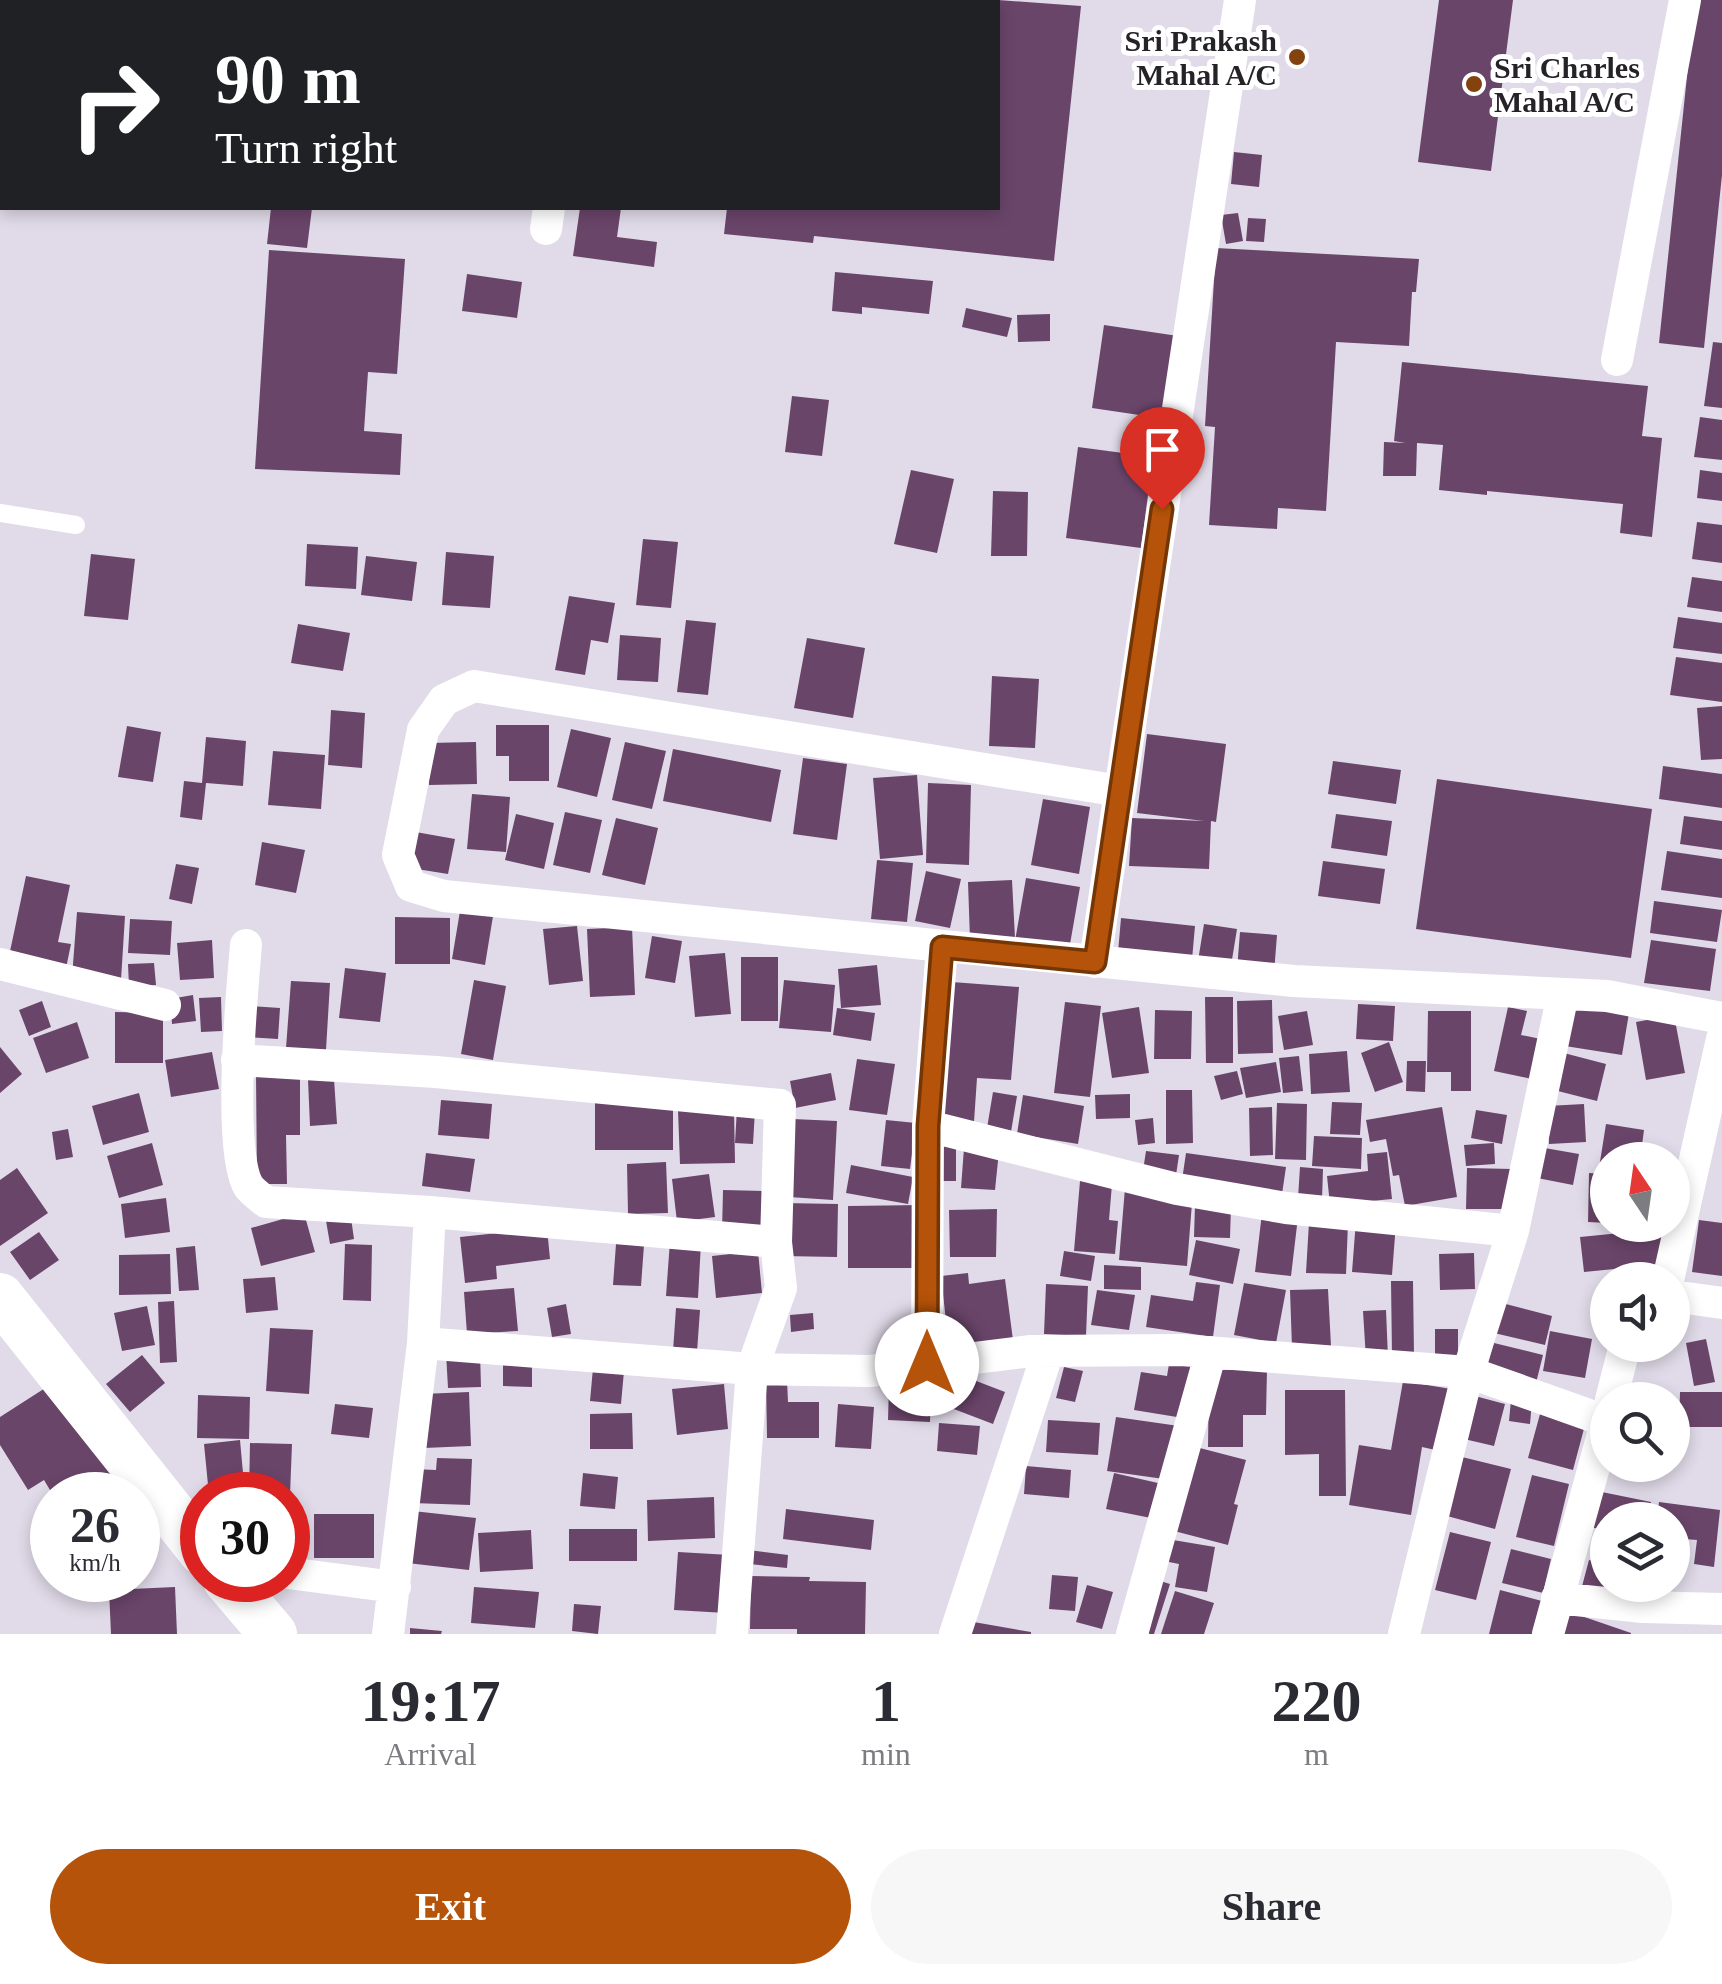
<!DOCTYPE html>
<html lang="en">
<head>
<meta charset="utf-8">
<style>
  :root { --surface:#fff; --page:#f7f7f7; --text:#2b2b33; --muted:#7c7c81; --accent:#b45309 }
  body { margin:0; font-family:Georgia,serif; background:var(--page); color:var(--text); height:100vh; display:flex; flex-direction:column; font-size:38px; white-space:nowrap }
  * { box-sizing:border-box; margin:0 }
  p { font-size:32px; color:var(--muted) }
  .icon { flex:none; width:55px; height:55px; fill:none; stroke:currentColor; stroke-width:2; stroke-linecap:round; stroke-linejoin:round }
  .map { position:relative; height:1634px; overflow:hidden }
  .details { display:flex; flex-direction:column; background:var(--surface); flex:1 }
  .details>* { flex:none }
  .hud { position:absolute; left:0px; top:0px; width:1000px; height:210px; box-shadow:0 5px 15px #0003; background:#202124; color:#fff; overflow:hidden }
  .needle { width:65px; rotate:347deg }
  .controls { position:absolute; left:1590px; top:1142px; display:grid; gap:20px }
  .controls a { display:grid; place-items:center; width:100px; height:100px; border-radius:50%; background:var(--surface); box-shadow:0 5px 15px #0003; font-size:50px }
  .speed { position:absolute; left:30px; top:1472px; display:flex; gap:20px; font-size:50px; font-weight:700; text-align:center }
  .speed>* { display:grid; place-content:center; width:130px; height:130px; border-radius:50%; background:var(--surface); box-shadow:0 5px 15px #0003; line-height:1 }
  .speed small { font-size:25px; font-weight:400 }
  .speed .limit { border:15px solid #d22; background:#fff; color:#111 }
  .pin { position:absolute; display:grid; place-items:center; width:85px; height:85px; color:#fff; margin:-102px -42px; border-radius:50% 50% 50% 0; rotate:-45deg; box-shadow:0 0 10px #0007 }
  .pin .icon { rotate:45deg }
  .me { position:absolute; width:110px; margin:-55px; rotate:0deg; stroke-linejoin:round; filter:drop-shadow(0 0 8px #0008) }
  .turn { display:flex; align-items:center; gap:35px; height:210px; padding:0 50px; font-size:45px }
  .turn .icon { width:130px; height:130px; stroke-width:2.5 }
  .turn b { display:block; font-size:70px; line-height:85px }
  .eta { display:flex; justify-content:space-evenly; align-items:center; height:170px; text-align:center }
  .eta b { font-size:60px; font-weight:600; line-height:70px }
  .action { display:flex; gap:20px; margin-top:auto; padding:20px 50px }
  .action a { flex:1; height:115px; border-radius:60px; background:var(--accent); color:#fff; font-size:40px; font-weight:600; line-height:115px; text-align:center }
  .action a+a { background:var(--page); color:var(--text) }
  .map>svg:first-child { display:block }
  .building { fill:#6a456a }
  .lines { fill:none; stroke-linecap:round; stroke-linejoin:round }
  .service { stroke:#fff; stroke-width:18 }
  .minor { stroke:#fff; stroke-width:32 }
  .secondary { stroke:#fff; stroke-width:48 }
  .route-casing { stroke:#753606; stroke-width:25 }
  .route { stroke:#b45309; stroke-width:18 }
  .poi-dot { fill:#84430e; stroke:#fff; stroke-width:4 }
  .labels { text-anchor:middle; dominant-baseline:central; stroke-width:10; stroke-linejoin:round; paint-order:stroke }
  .poi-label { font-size:30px; font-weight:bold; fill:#252228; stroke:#fff; text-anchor:end }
</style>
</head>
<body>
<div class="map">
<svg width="1722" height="1634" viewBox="0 0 1722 1634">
  <rect width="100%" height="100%" fill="#e1dbe9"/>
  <path class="building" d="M998,0L1081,6L1054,261L814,236L813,243L724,234L727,208H998Z
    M1439,0H1513L1491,171L1418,162Z
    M1695,0H1722V175L1704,348L1659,343Z
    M1234,152L1262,155L1259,187L1231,184Z
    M271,208H312L307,248L267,244Z
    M580,208H621L617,237L657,242L654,267L573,256Z
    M1238,213L1243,241L1226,244L1221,215Z
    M1248,218L1266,219L1264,242L1246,241Z
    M1216,248L1419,259L1416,292H1412L1409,346L1336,342L1326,511L1278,508L1277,529L1209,525L1215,427L1205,426Z
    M269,250L405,259L397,374L368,372L364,431L402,434L400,475L255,469Z
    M835,272L933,281L929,314L862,307V314L832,311Z
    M467,274L522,282L517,318L462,311Z
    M966,308L1012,318L1007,337L962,327Z
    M1050,314V341L1018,342L1017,315Z
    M1104,325L1185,337L1173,420L1092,408Z
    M1713,342L1722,343V408L1704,406Z
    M1402,362L1648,386L1642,436L1662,438L1652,537L1620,533L1623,504L1487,491V495L1439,490L1443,445L1417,443L1416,476H1383L1384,442L1405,443L1394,441Z
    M792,396L829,400L822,456L785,452Z
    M1700,417L1722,420V460L1694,457Z
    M1078,447L1153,457L1141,548L1066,538Z
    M911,470L954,479L937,553L894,544Z
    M1700,470L1722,473V501L1697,498Z
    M993,491L1028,492L1027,556H991Z
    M1697,522L1722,525V563L1692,559Z
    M643,539L678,542L671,608L636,605Z
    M307,544L358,547L356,589L305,586Z
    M446,552L494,556L490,608L442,605Z
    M91,554L135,559L128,620L84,616Z
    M366,556L417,562L412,601L361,595Z
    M1692,577L1722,581V612L1687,607Z
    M569,596L615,603L608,643L591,640L585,675L555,670Z
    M1678,617L1722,623V654L1673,648Z
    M686,620L716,623L708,695L677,692Z
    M298,624L350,633L343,671L291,663Z
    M620,635L661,638L658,682L617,680Z
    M807,638L865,648L853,718L794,708Z
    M1676,657L1722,663V702L1670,695Z
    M992,676L1039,679L1035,748L989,746Z
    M1722,706V759L1701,760L1697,708Z
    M331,710L365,713L362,768L328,765Z
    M496,725H549V781H509V756H496Z
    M127,726L161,732L153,782L118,777Z
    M571,729L611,738L597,797L557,787Z
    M1147,734L1226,744L1216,822L1211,821L1209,869L1129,866L1132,818L1204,821L1137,813Z
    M206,737L246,741L243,786L206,783L202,820L180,817L184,781L202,783Z
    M476,742L477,784L429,785L428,743Z
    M625,742L666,751L652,809L612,800Z
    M673,749L781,770L771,822L663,801Z
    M273,751L325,755L321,809L268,805Z
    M803,758L847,764L837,840L793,834Z
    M1333,761L1401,770L1396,804L1328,794Z
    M1663,766L1722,774V808L1659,799Z
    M917,775L923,855L880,859L873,778Z
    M1437,779L1652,809L1631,958L1416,929Z
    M928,783L971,785L969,865L926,863Z
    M472,794L510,797L506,852L467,849Z
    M1043,799L1090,807L1079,874L1031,865Z
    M565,812L602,820L590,873L553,865Z
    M516,814L554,823L544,869L505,860Z
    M1336,814L1392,821L1387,856L1331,848Z
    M1684,816L1722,821V850L1680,844Z
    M616,818L658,828L645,885L602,875Z
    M410,831L455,839L448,874L404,867Z
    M262,842L305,850L296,893L255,885Z
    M1667,851L1722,859V898L1661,890Z
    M877,860L913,863L907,922L871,919Z
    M1323,861L1385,869L1380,904L1318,896Z
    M176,864L199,868L192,904L169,899Z
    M926,871L961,879L950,928L915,921Z
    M26,876L70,885L58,942L71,944L66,968L9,956Z
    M1026,878L1080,887L1069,950L1015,941Z
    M1012,880L1015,938L970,940L968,882Z
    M462,899L495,904L485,965L452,959Z
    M1654,901L1722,910L1717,942L1650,933Z
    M77,912L125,916L121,980L72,977Z
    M395,917L450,918V964H395Z
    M1121,918L1195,926L1191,971L1117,964Z
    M130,919L172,921L170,955L128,953Z
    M1204,924L1237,929L1230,972L1197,967Z
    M577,926L583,981L549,985L543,929Z
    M632,927L635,995L590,997L587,929Z
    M1240,932L1277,935L1274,973L1237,970Z
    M652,936L682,941L675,983L645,978Z
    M212,940L214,978L180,980L177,943Z
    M1651,940L1716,949L1710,991L1644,983Z
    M725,953L731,1014L695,1017L689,956Z
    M741,957H778V1021H741Z
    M154,963L156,985L129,987L128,964Z
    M877,965L881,1005L841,1008L838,969Z
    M345,968L386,973L380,1022L339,1018Z
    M474,980L506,986L493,1060L461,1054Z
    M784,980L835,985L831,1032L779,1028Z
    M291,981L330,983L326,1050L286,1048Z
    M952,982L1019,987L1011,1080L977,1078L974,1122L941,1120Z
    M193,995L196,1021L172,1024L170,999Z
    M221,997L222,1031L201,1032L199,998Z
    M1205,997H1233V1063H1206Z
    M1272,1000L1273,1053L1238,1054L1237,1001Z
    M42,1001L51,1027L29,1036L19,1010Z
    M1065,1002L1101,1006L1090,1097L1054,1093Z
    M1358,1004L1395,1006L1393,1041L1356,1039Z
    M1572,1004L1629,1013L1622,1055L1565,1046Z
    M250,1006L280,1008L278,1039L248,1037Z
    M1139,1007L1149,1073L1112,1078L1102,1013Z
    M1508,1007L1527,1011L1521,1035L1541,1039L1532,1079L1494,1071Z
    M837,1008L875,1013L871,1041L833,1035Z
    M1155,1010L1192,1011L1191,1059H1154Z
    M1307,1011L1313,1045L1284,1050L1278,1016Z
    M1428,1011H1471V1091H1451V1072H1427Z
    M115,1012L163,1013V1063H115Z
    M1674,1015L1685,1073L1646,1080L1636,1022Z
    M77,1022L89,1058L46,1073L33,1038Z
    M1389,1042L1403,1082L1375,1092L1361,1053Z
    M0,1047L22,1074L0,1093Z
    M1347,1051L1350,1092L1311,1094L1309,1054Z
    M212,1052L219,1089L171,1097L165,1060Z
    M1560,1052L1606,1064L1597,1101L1550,1089Z
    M1299,1056L1303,1091L1283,1093L1279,1058Z
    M857,1059L895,1064L887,1115L849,1110Z
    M1407,1061H1426L1425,1092L1406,1091Z
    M1276,1062L1281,1092L1246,1098L1240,1068Z
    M1237,1071L1243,1094L1221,1100L1214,1076Z
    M831,1073L836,1100L795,1108L790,1081Z
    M256,1074H300V1135H286L287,1184H257Z
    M334,1079L337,1124L310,1126L308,1080Z
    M1166,1090H1192L1193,1143L1166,1144Z
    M993,1092L1017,1096L1011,1132L987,1128Z
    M139,1093L149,1132L103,1145L92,1106Z
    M1130,1094V1118L1096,1119L1095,1095Z
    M1023,1095L1084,1106L1078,1144L1017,1134Z
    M441,1100L492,1104L489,1139L438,1135Z
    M595,1102H673V1150H595Z
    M1332,1102L1362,1103L1360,1135L1330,1134Z
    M1277,1103L1307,1104L1306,1160L1275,1159Z
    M1584,1104L1586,1142L1549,1144L1547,1106Z
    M1272,1107L1273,1155L1250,1156L1249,1108Z
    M1442,1107L1457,1197L1405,1206L1399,1175L1393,1176L1386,1139L1370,1142L1366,1120Z
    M737,1108L755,1110L753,1144L735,1143Z
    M734,1109L735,1163L680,1164L678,1110Z
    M1476,1110L1507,1115L1502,1144L1471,1138Z
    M1153,1118L1155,1143L1138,1145L1135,1120Z
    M793,1119L837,1121L833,1200L789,1197Z
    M886,1120L916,1123L910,1169L881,1166Z
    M1606,1124L1644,1130L1640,1160H1608V1169L1599,1168Z
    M68,1129L73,1157L56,1160L52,1132Z
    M1314,1136L1362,1138L1361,1169L1312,1166Z
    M152,1143L163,1185L119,1198L107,1156Z
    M956,1143V1181H933V1144Z
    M1494,1143L1495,1164L1466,1166L1464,1145Z
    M1539,1147L1579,1154L1573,1185L1532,1177Z
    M964,1148L999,1151L995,1190L961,1188Z
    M1146,1151L1179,1155L1175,1182L1142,1177Z
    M1387,1152L1392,1199L1330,1205L1327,1176L1368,1171L1367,1154Z
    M426,1153L475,1159L470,1192L422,1186Z
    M1186,1153L1286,1167L1281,1201L1181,1187Z
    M666,1162L668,1213L628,1214L627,1164Z
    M851,1165L913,1177L908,1204L846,1193Z
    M1300,1167L1323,1169L1322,1200L1298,1198Z
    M17,1168L48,1213L0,1246V1180Z
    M1467,1168L1512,1169L1511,1209H1466Z
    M1589,1173L1608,1174V1223L1588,1222Z
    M709,1174L715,1217L677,1222L672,1179Z
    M1080,1181L1112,1184L1109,1220L1118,1221L1115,1254L1074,1251Z
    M1125,1188L1192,1203L1187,1266L1119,1260Z
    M723,1190L765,1191L764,1233L722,1232Z
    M166,1198L170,1232L125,1238L121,1204Z
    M783,1203L838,1204L837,1257L782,1256Z
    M921,1205V1268H848V1206Z
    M1195,1205L1231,1206L1230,1238L1194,1237Z
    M997,1209L996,1257H950L949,1210Z
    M350,1211L354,1239L330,1244L325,1215Z
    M304,1213L315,1252L261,1266L251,1228Z
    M1262,1213L1298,1217L1291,1276L1255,1272Z
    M1356,1220L1396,1223L1392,1275L1352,1272Z
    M1699,1220L1722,1223V1276L1692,1272Z
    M1309,1222L1348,1223L1346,1274L1306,1273Z
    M547,1228L550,1259L496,1266L497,1279L465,1283L460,1237Z
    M1661,1229L1665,1264L1584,1272L1580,1237Z
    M39,1232L59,1260L30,1280L10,1252Z
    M1196,1240L1240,1249L1233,1284L1189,1275Z
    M670,1241L701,1243L698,1298L666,1296Z
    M345,1244L372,1245L371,1301L343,1300Z
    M616,1244L644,1245L641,1286L613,1285Z
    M195,1246L199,1290L179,1291L176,1248Z
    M758,1251L762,1293L716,1298L712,1256Z
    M1064,1251L1095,1256L1091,1281L1060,1276Z
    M1474,1253L1475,1289L1440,1290L1439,1254Z
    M170,1254L171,1294L119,1295V1255Z
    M1104,1265L1141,1267V1290L1104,1289Z
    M968,1273L969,1284L1005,1279L1013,1340L949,1348L941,1276Z
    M275,1277L278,1310L246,1313L243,1279Z
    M1391,1281H1413L1414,1356H1392Z
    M1196,1282L1220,1285L1213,1337L1146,1327L1151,1295L1193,1301Z
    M1244,1283L1286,1290L1276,1343L1234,1335Z
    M1046,1284L1088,1286L1086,1336L1044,1334Z
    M514,1288L518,1331L467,1334L464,1292Z
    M1328,1289L1331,1346L1292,1348L1290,1290Z
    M1097,1290L1135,1295L1129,1330L1091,1325Z
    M174,1301L177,1362L160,1363L158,1302Z
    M1502,1303L1552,1316L1545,1345L1494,1333Z
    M566,1304L571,1334L552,1337L547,1308Z
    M147,1306L155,1345L122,1351L114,1313Z
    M676,1308L700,1310L697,1352L673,1351Z
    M1386,1310L1388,1358L1366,1359L1363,1311Z
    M813,1313L814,1329L791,1332L790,1315Z
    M270,1328L313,1330L309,1394L266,1391Z
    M1435,1329H1458V1359H1435Z
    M1550,1331L1592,1339L1585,1378L1543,1371Z
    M1706,1339L1715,1382L1694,1386L1686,1343Z
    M1494,1343L1543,1355L1535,1387L1485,1374Z
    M480,1351L481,1387L448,1388L446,1353Z
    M142,1355L165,1383L130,1412L106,1384Z
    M503,1355H532V1387L503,1386Z
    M1170,1358L1193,1361L1183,1418L1134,1410L1141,1372L1167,1376Z
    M1064,1367L1083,1371L1075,1402L1056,1398Z
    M593,1368L624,1371L621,1404L590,1401Z
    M1209,1370H1267L1266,1415H1243V1447H1208Z
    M958,1374L1005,1392L993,1424L946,1406Z
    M766,1380H787L788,1402H819V1438H767Z
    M1403,1381L1451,1389L1440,1451L1422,1447L1411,1515L1349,1505L1359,1445L1391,1450Z
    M53,1383L124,1495H53L44,1480L28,1490L0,1445V1417Z
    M724,1384L728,1429L677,1435L672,1389Z
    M1632,1385L1655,1395L1652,1400H1625Z
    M889,1386L931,1387L930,1422L888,1420Z
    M1285,1390H1345L1346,1496H1319V1454L1285,1455Z
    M469,1392L471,1446L424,1448L422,1394Z
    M1680,1392H1722V1427H1679Z
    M198,1395L250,1397L249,1439L197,1438Z
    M1475,1396L1505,1404L1494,1446L1464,1439Z
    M1511,1400L1532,1401L1530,1424L1509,1421Z
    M335,1404L373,1408L369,1438L331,1434Z
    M838,1404L874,1407L871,1449L835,1447Z
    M632,1413L633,1449H590V1414Z
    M1540,1414L1585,1425L1573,1470L1528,1458Z
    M1116,1417L1179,1426L1171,1480L1107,1471Z
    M1048,1420L1100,1423L1098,1455L1046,1452Z
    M939,1423L980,1426L977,1455L937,1451Z
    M240,1440L245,1495H209L204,1444Z
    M250,1443L292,1444L290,1495H249Z
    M1196,1447L1246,1460L1234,1504L1238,1505L1228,1545L1174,1531Z
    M1462,1457L1511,1469L1495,1529L1447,1516Z
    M437,1458L472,1459L470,1505L412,1503L413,1469L436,1470Z
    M1026,1466L1071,1470L1069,1498L1024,1494Z
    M583,1473L618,1477L615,1509L580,1506Z
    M1114,1473L1158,1483L1151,1518L1106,1509Z
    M1532,1475L1569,1484L1554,1546L1516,1537Z
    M1597,1491L1651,1502L1647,1520H1608V1531L1590,1527Z
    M714,1497L715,1538L648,1541L647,1500Z
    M1659,1502L1720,1510L1714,1567L1694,1564L1697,1540L1672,1538V1520H1657Z
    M299,1506L305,1558L288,1560V1507Z
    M786,1509L874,1520L871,1550L783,1539Z
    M413,1511L476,1518L469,1570L407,1563Z
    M314,1514H374V1558H314Z
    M569,1529H637V1561H569Z
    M531,1530L533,1569L480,1572L478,1533Z
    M1450,1532L1491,1542L1476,1600L1435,1590Z
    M1167,1539L1215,1547L1207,1592L1175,1587L1179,1564L1164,1561Z
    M741,1549L788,1555L787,1568L739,1563Z
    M1511,1549L1551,1559L1543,1593L1502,1583Z
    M678,1552L730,1555L726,1613L674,1610Z
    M1589,1560L1608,1565V1585H1615L1612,1598L1581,1590Z
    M1052,1575L1078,1577L1075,1611L1049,1609Z
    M751,1576L810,1577L809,1581L866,1582L865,1634H797V1629H750Z
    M1157,1580L1170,1584L1154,1634H1150L1141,1631Z
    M1087,1585L1113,1592L1102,1629L1076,1622Z
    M175,1587L177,1634H111L109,1590Z
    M474,1587L539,1592L535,1628L471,1623Z
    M1500,1590L1542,1601L1533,1634H1489Z
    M1175,1591L1214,1603L1204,1634H1161Z
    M574,1604L601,1606L598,1634L572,1631Z
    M1567,1611L1631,1633V1634H1559Z
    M968,1621L1031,1632V1634H965Z
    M410,1628L442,1631L441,1634H410Z"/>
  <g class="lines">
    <path class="service" d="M0,513L76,525"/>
    <path class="minor" d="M575,2L576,0
      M546,229L549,208
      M1617,360L1685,0
      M1120,791L1240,0
      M246,945C242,990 227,1154 249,1187C253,1192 261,1198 266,1202L430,1212L776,1242
      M942,947L928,1126L1177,1189L1286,1208L1513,1231
      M1095,962L1120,791L474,686L444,700L423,730L398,855L411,886L444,896L1294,981L1607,996L1722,1018
      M0,964L165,1005
      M237,1060L436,1072L780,1105L776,1242L781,1288L752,1369L423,1343L388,1634
      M1668,1280L1722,1039
      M1672,1296L1722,1303
      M423,1343L430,1212
      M927,1364L928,1126
      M1611,1400L1625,1345
      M288,1573L395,1587
      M1557,1598L1643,1607L1722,1609
      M732,1634L752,1369L870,1371L1031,1351L1181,1350L1468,1372L1606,1421
      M955,1634L1048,1352
      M1132,1634L1211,1352
      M1404,1634L1468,1372L1513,1231L1563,994
      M1548,1634L1608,1416"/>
    <path class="secondary" d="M0,1297L202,1551
      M227,1580L273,1634"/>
  </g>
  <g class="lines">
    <g class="route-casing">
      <path id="route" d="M927,1364L928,1126L942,947L1095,962L1162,509"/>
    </g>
    <use href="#route" class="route"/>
  </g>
  <g class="poi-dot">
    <circle cx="1297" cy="57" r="10"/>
    <circle cx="1474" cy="84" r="10"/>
  </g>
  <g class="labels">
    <g class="poi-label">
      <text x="1277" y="40">Sri Prakash<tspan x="1277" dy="34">Mahal A/C</tspan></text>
      <text x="1494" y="67" text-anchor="start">Sri Charles<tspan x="1494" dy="34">Mahal A/C</tspan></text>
    </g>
  </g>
</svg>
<div class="controls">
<a><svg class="needle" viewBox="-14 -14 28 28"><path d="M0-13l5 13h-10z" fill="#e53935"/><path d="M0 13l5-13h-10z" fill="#7c7c81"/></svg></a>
<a><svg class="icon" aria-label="sound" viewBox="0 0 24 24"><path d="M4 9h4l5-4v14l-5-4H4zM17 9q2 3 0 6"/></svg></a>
<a><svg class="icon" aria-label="search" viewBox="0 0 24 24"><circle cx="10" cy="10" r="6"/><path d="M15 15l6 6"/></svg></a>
<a><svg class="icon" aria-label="layers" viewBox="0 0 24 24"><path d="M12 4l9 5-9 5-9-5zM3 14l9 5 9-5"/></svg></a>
</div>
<div class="speed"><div>26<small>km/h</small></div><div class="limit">30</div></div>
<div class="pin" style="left:1162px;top:509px;background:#d93025"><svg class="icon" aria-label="arrive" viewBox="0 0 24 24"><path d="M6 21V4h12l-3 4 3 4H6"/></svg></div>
<svg class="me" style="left:927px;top:1364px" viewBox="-20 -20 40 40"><circle r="19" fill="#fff"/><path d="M0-13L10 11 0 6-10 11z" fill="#b45309"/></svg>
<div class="hud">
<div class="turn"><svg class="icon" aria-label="right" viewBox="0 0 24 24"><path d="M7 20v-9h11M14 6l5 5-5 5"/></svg><div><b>90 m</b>Turn right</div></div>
</div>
</div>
<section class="details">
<div class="eta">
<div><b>19:17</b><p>Arrival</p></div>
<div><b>1</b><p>min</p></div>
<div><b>220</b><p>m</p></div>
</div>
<div class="action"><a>Exit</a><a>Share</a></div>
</section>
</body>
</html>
